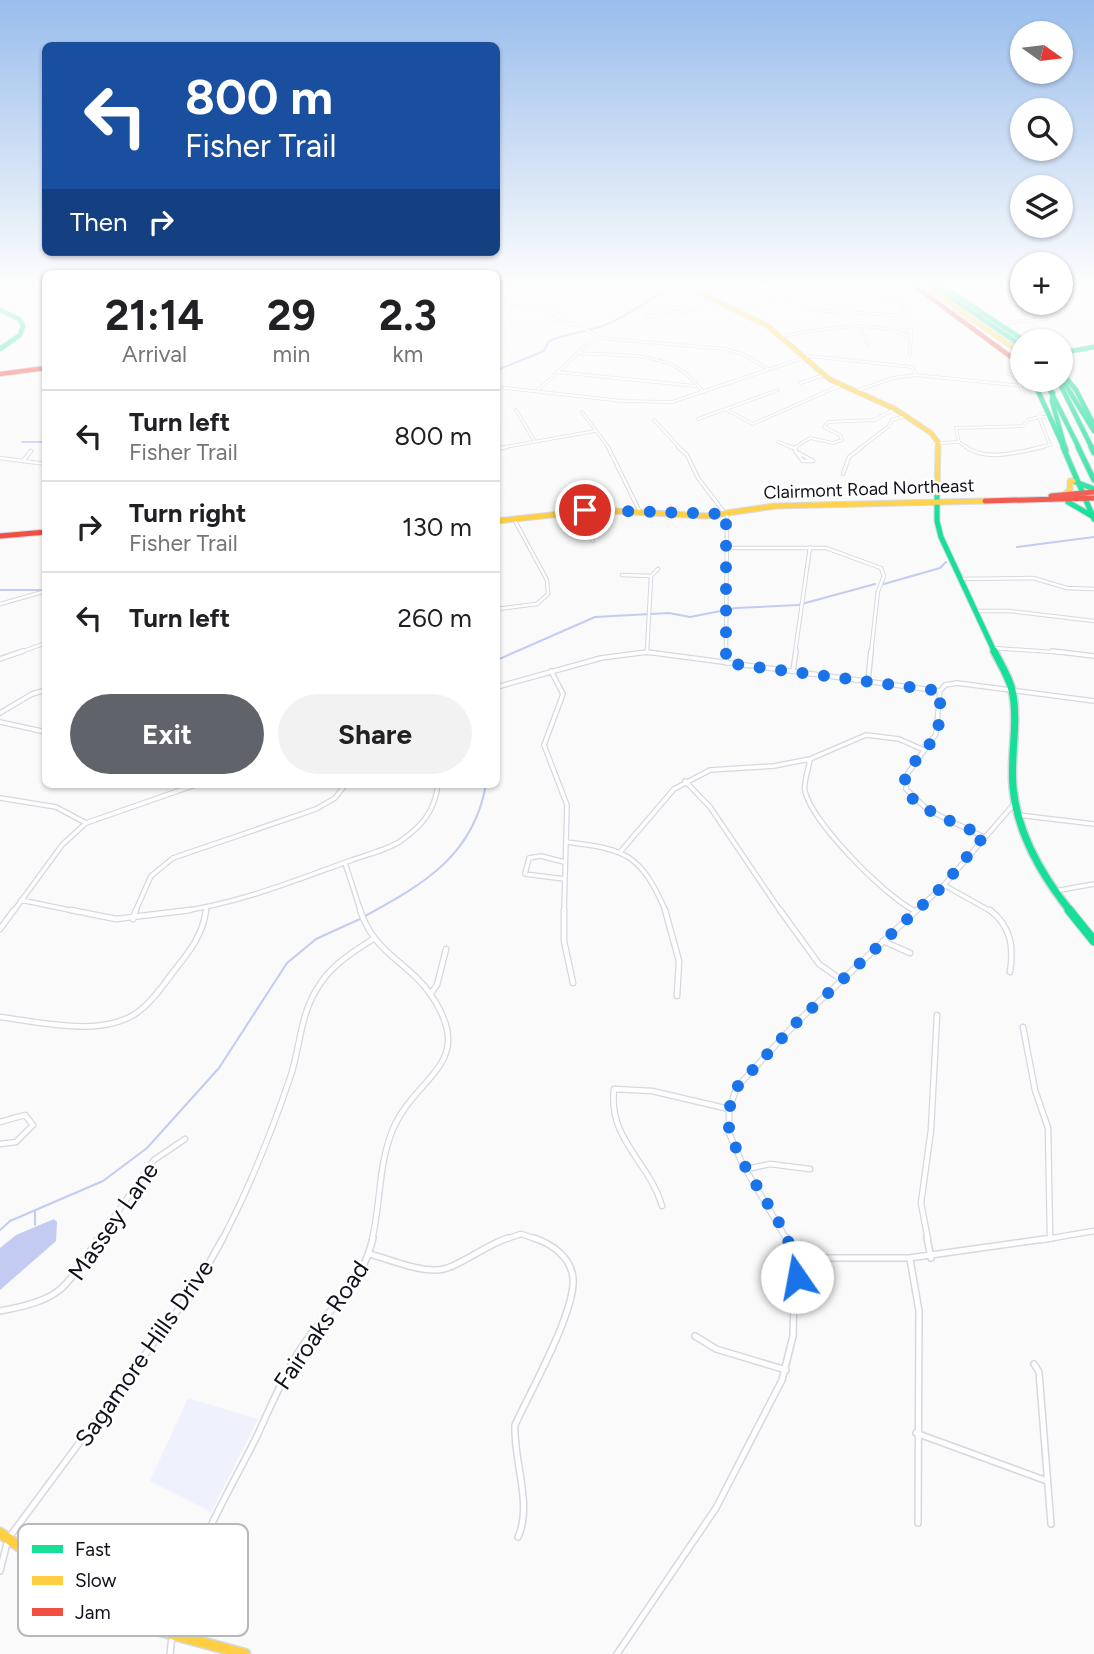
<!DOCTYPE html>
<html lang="en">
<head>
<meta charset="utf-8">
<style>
  :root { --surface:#fff; --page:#f2f2f2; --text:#202124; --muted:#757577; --line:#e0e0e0; --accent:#61636a }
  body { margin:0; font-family:Figtree,sans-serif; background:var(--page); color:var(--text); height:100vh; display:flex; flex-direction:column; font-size:26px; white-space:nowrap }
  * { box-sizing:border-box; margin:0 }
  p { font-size:23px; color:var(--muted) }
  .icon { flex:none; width:38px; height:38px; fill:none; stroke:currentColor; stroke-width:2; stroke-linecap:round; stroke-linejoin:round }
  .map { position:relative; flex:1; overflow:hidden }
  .details { position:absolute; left:42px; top:270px; width:458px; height:518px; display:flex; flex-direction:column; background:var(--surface); border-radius:10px; box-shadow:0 2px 5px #0004 }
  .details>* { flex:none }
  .hud { position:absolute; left:42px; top:42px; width:458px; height:214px; border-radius:10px; box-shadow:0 2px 5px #0004; background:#1a4fa0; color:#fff; overflow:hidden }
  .needle { width:46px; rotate:104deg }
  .tools { position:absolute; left:1010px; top:21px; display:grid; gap:14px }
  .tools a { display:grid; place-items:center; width:63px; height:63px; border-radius:50%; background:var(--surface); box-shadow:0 2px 5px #0004; font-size:35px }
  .pin { position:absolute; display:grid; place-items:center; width:60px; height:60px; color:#fff; margin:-30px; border:4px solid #fff; border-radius:50%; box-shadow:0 2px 7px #0007 }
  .me { position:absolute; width:77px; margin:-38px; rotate:348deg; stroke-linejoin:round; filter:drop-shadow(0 0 5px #0008) }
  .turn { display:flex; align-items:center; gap:24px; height:147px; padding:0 28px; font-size:32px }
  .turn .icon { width:91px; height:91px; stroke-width:2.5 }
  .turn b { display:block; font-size:49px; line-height:60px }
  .then { display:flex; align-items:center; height:66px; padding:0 28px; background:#0003; gap:14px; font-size:26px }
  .eta { display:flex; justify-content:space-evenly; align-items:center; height:119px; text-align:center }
  .eta b { font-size:42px; font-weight:700; line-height:49px }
  .action { display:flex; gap:14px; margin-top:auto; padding:14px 28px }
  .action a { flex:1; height:80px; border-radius:42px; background:var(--accent); color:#fff; font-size:28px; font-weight:700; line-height:80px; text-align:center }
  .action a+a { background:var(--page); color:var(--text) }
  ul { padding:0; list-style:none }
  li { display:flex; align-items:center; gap:21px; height:91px; padding:0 28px; border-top:2px solid var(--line) }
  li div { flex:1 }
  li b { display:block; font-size:26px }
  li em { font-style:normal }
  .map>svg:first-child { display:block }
  .green { fill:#eff2fc }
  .water { fill:#c3cbf2 }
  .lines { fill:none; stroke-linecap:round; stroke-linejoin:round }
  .stream { stroke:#c3cbf2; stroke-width:2 }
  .street-far4-casing { stroke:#d6d8e0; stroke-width:3.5 }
  .street-far3-casing { stroke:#d6d8e0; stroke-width:4.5 }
  .street-far2-casing { stroke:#d6d8e0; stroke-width:6 }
  .street-far1-casing { stroke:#d6d8e0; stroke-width:7 }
  .street-casing { stroke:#d6d8e0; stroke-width:8 }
  .fast-far3-casing { stroke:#d6d8e0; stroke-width:6 }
  .fast-far2-casing { stroke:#d6d8e0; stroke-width:7 }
  .fast-far1-casing { stroke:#d6d8e0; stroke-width:10 }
  .fast-casing { stroke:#d6d8e0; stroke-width:11 }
  .slow-far2-casing { stroke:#d6d8e0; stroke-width:6 }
  .slow-far1-casing { stroke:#d6d8e0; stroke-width:7 }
  .slow-casing { stroke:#d6d8e0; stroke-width:13 }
  .jam-far1-casing { stroke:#d6d8e0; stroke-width:6 }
  .jam-casing { stroke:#d6d8e0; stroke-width:7 }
  .street-far4 { stroke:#fefefe; stroke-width:2 }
  .street-far3 { stroke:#fefefe; stroke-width:2.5 }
  .street-far2 { stroke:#fefefe; stroke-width:3.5 }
  .street-far1 { stroke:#fefefe; stroke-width:4.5 }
  .street { stroke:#fefefe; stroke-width:5 }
  .fast-far3 { stroke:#16e098; stroke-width:4.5 }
  .fast-far2 { stroke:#16e098; stroke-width:5 }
  .fast-far1 { stroke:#16e098; stroke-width:7 }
  .fast { stroke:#16e098; stroke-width:9 }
  .slow-far2 { stroke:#ffcf43; stroke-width:4.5 }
  .slow-far1 { stroke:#ffcf43; stroke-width:5 }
  .slow { stroke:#ffcf43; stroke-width:10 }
  .jam-far1 { stroke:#f24e42; stroke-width:4.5 }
  .jam { stroke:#f24e42; stroke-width:5 }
  .route { stroke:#1a73e8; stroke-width:12; stroke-dasharray:0 21.6 }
  .labels { text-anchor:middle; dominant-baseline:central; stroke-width:5; stroke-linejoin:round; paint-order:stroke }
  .far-street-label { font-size:18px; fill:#0f111c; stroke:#fff }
  .near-street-label { font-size:24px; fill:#0f111c; stroke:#fff }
  .key { fill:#fff; stroke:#b7b8bb; stroke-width:2 }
  .key-label { font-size:19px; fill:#0f111c }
</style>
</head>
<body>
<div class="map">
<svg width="1094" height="1654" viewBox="0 0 1094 1654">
  <rect width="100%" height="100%" fill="#fafafa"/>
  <path class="green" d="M188,1398L258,1419L211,1512L150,1481Z"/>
  <path class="water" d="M54,1219L57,1222L56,1241L0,1290V1248L16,1235Z"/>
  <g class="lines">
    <path class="stream" d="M497,370L544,351L549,341C569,332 592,332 612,322C633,312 653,297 674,286
      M22,442H46
      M1017,547L1094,537
      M884,584L940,568L946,562
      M0,590H46
      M497,660L595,617L669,613L690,617L736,608L798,605L875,584
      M365,916C424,884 474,855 486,784
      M35,1212V1225
      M0,1230L10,1221L103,1181L147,1148L219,1068L287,963L316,939L360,919"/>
    <g class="street-far4-casing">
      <path id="street-far4" d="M566,286L550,318L580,326L600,338
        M0,287L46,292
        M831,295L898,301L905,305V312L894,315L811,310L795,297Z
        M497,304L552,309
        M739,312L769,300L794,297
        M647,317L696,309L712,299
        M647,317L654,306L687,309
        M999,323L1046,319V314
        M859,327L868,344
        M901,330L911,331V335
        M781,336C823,330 871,317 911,337L910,355
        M578,353C611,356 657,351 685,373C692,378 697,386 704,392
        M557,372L695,386
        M1008,374L1016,376L1023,393
        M800,383L824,375
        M497,387L622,401L672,402L809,356L912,367L916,375
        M537,391L590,342L600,338L725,349L743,354L768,369
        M853,392L893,378L916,375L1022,386
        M516,410L534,440
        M727,410L753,424L839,386
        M1049,411L1038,416L1052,418
        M582,412L609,448
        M698,419L778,390
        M654,420L680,448
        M778,442L794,448
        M959,442L968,448
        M959,442L956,428L1023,426L1028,420L1039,417L1050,445L1035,448
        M938,443L959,442
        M499,448L595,431
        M794,448L810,438L833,443L842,440L840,435L824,427L828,422L874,420L895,409
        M860,448L889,426L892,420L905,416"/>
    </g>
    <g class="street-far3-casing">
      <path id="street-far3" d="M608,447L640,512
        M678,447L687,455L698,478L727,516L726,653
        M790,447L794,448
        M966,447C987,462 1019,452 1043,447
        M497,449L507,447
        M795,451L796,447
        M795,451L813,461H803Z
        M0,458L46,464
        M23,461L31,451
        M843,474L849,457L862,447
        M581,511L593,541
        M728,548H826L881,568L884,576L878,591L871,653
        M622,575L651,576
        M960,579L1033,578L1067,588L1094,589
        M0,604L46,591
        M497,609L537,604L548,594L547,580L514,519
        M976,611H1010L1094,621
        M994,648L1067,653
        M647,652L651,576L658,569
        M18,653L46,643
        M641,653H653
        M795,653L810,547"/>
    </g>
    <g class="street-far2-casing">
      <path id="street-far2" d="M1052,651L1094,656
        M0,659L23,651
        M726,663V651
        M551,671L563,694L544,745L567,805L564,912
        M793,671L796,651
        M868,681L871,651
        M497,687L601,658L647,652L940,691
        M940,691L936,734L908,773L906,789L928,810L984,837
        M940,691L945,685L957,683L1094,701
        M0,713L32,694L46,690
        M0,722L46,732
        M810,759C809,768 803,783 805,791C812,823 886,897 915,911
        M685,781L710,807L781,912
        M0,798L56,807L86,823
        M1018,815L1094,824
        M566,842C626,849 641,854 666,912
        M621,851L674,789L710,770L774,766L810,759L866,735L899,739L924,750
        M564,862L541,856L529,858L525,874L564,879
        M345,863L361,912
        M944,885L992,912
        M1055,891L1094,884
        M21,900L79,912
        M13,912L62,845L86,823L198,784
        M135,912L151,876L173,858L316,809L335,798L346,784
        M176,912C237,904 294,881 352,860C367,854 389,850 402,840C423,825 435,810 438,784
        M206,912V909
        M915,912L944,885L1014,804"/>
    </g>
    <g class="street-far1-casing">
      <path id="street-far1" d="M71,910L116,919L190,910
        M360,910C375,955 408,961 431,995C478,1064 416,1075 393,1129C378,1165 381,1202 372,1240
        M564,910V941L573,983
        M665,910L679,961L677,996
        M780,910L819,964L843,981
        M990,910C1011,927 1014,946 1010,972
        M133,919L136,910
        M0,929L14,910
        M883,941L910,953
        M431,993L437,985L446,949
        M0,1017C41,1022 102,1038 138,1012C153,1001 163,985 174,971C189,952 203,935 206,910
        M1023,1027L1035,1090L1048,1128L1050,1235
        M0,1122L25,1115L33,1125L16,1142L0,1144
        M747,1169L770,1164L810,1169
        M662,1206C649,1161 608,1140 614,1089L652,1091L729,1109
        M98,1240L154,1160L185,1139
        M222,1240C250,1187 272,1131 291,1075C301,1043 300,1013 320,984C333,964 353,952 373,939
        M503,1240L521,1234L539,1240
        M787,1240L742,1163L729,1133V1109L737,1087L796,1023L917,910
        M928,1240L921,1203L931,1130L937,1015
        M1041,1240L1094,1231"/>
    </g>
    <g class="street-casing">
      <path id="street" d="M927,1238L931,1258
        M369,1254C390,1259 422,1274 444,1269C461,1265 486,1245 508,1238
        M795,1258H909L1052,1238
        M910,1259L919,1311L918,1523
        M0,1311C65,1299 63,1289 99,1238
        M695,1336L716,1349L786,1370
        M1034,1364L1039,1372L1051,1524
        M916,1433L1047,1481
        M518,1537C533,1505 513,1460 515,1425C530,1392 576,1311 573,1278C571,1257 552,1244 534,1238
        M0,1571L8,1539L198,1283L223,1238
        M170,1654C177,1576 222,1506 256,1438C271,1406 282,1378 301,1348C328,1306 360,1292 373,1238
        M617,1654L716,1508L782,1380L793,1336L795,1258L787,1238"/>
    </g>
    <g class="fast-far3-casing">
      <path id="fast-far3" d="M934,286L1022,346
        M942,286L1025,341
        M0,310L19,319L23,326L20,335L0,349
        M1060,353L1094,347
        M1060,371L1076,390L1094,425
        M1033,380L1064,448
        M1045,380L1079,448
        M1058,380L1092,448
        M1065,384L1094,431
        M1053,393L1052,401L1065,448"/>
    </g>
    <g class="fast-far2-casing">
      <path id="fast-far2" d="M1063,447L1094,519
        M1065,447L1066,451
        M1078,447L1094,480
        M1091,447L1094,453
        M1073,481L1094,489
        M937,493V521L941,537L995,653
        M1068,502L1092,516"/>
    </g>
    <g class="fast-far1-casing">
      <path id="fast-far1" d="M994,651C1000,663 1009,677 1012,690C1019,722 1010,755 1013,787C1017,833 1042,876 1071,912"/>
    </g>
    <g class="fast-casing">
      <path id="fast" d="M1069,910L1094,941"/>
    </g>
    <g class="slow-far2-casing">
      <path id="slow-far2" d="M692,286L700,293L768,326L829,379L895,409L931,433L938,442V448
        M925,286L1022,354"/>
    </g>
    <g class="slow-far1-casing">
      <path id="slow-far1" d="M937,493L938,447
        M1066,493L1070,490V481H1073
        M497,521L597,510L706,516L775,506L985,501"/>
    </g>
    <g class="slow-casing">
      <path id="slow" d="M0,1533L115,1612L142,1626L245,1654"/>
    </g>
    <g class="jam-far1-casing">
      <path id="jam-far1" d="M915,286L1022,365
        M0,374L46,368"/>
    </g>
    <g class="jam-casing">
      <path id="jam" d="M1051,496L1094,492
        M985,501L1094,498
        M0,536L46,532"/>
    </g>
    <use href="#street-far4" class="street-far4"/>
    <use href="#street-far3" class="street-far3"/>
    <use href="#street-far2" class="street-far2"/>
    <use href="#street-far1" class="street-far1"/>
    <use href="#street" class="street"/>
    <use href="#fast-far3" class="fast-far3"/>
    <use href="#fast-far2" class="fast-far2"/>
    <use href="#fast-far1" class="fast-far1"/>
    <use href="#fast" class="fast"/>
    <use href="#slow-far2" class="slow-far2"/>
    <use href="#slow-far1" class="slow-far1"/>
    <use href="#slow" class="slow"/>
    <use href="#jam-far1" class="jam-far1"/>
    <use href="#jam" class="jam"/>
  </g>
  <linearGradient id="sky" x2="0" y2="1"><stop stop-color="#99bdec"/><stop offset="0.55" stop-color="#fdfdfd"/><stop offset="1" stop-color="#fdfdfd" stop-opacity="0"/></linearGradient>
  <rect width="1094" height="518" fill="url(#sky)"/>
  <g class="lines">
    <path class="route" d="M585,510L726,514V663L940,691C940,705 941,722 936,734C927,755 889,775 912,798C930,815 962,825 984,836L944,885L796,1023L737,1087L729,1109V1133L743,1163L784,1231L795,1258L797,1277"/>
  </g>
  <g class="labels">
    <g class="far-street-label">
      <text transform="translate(869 489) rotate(-2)">Clairmont Road Northeast</text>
    </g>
    <g class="near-street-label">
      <text transform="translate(113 1221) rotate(-55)">Massey Lane</text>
      <text transform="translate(321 1325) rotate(-56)">Fairoaks Road</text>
      <text transform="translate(144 1353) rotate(-55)">Sagamore Hills Drive</text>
    </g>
  </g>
  <rect x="18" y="1524" width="230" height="112" rx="10" class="key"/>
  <rect x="32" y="1545" width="31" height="8" fill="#16e098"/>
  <rect x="32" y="1576" width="31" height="9" fill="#ffcf43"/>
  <rect x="32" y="1608" width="31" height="8" fill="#f24e42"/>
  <g class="key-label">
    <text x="75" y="1556">Fast</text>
    <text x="75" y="1587">Slow</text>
    <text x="75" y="1619">Jam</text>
  </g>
</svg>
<div class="tools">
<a><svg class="needle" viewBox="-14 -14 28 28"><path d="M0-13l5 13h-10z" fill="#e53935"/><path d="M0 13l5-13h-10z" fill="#757577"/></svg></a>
<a><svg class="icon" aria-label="search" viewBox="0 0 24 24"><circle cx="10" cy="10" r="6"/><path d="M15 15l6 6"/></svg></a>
<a><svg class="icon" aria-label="layers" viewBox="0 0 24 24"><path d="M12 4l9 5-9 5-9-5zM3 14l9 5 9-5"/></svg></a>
<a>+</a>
<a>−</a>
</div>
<div class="pin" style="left:585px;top:510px;background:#d93025"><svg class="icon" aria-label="arrive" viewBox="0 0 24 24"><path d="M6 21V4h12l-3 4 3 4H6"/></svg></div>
<svg class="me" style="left:797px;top:1277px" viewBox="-20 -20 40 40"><circle r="19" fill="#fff"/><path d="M0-13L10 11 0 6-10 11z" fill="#1a73e8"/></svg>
<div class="hud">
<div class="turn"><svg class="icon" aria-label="left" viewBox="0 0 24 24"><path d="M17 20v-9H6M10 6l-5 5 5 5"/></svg><div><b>800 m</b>Fisher Trail</div></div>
<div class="then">Then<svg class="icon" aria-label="right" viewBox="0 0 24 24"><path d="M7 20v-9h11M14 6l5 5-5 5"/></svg></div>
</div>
<section class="details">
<div class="eta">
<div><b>21:14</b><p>Arrival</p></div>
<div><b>29</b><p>min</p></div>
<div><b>2.3</b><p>km</p></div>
</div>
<ul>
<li><svg class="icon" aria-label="left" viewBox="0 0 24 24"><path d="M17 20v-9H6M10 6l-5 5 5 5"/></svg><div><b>Turn left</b><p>Fisher Trail</p></div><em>800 m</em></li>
<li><svg class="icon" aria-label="right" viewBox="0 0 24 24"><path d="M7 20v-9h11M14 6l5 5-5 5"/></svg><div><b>Turn right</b><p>Fisher Trail</p></div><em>130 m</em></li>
<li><svg class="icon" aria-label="left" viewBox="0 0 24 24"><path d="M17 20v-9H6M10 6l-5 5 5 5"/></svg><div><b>Turn left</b></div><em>260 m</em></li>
</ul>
<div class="action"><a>Exit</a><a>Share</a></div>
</section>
</div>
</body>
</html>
